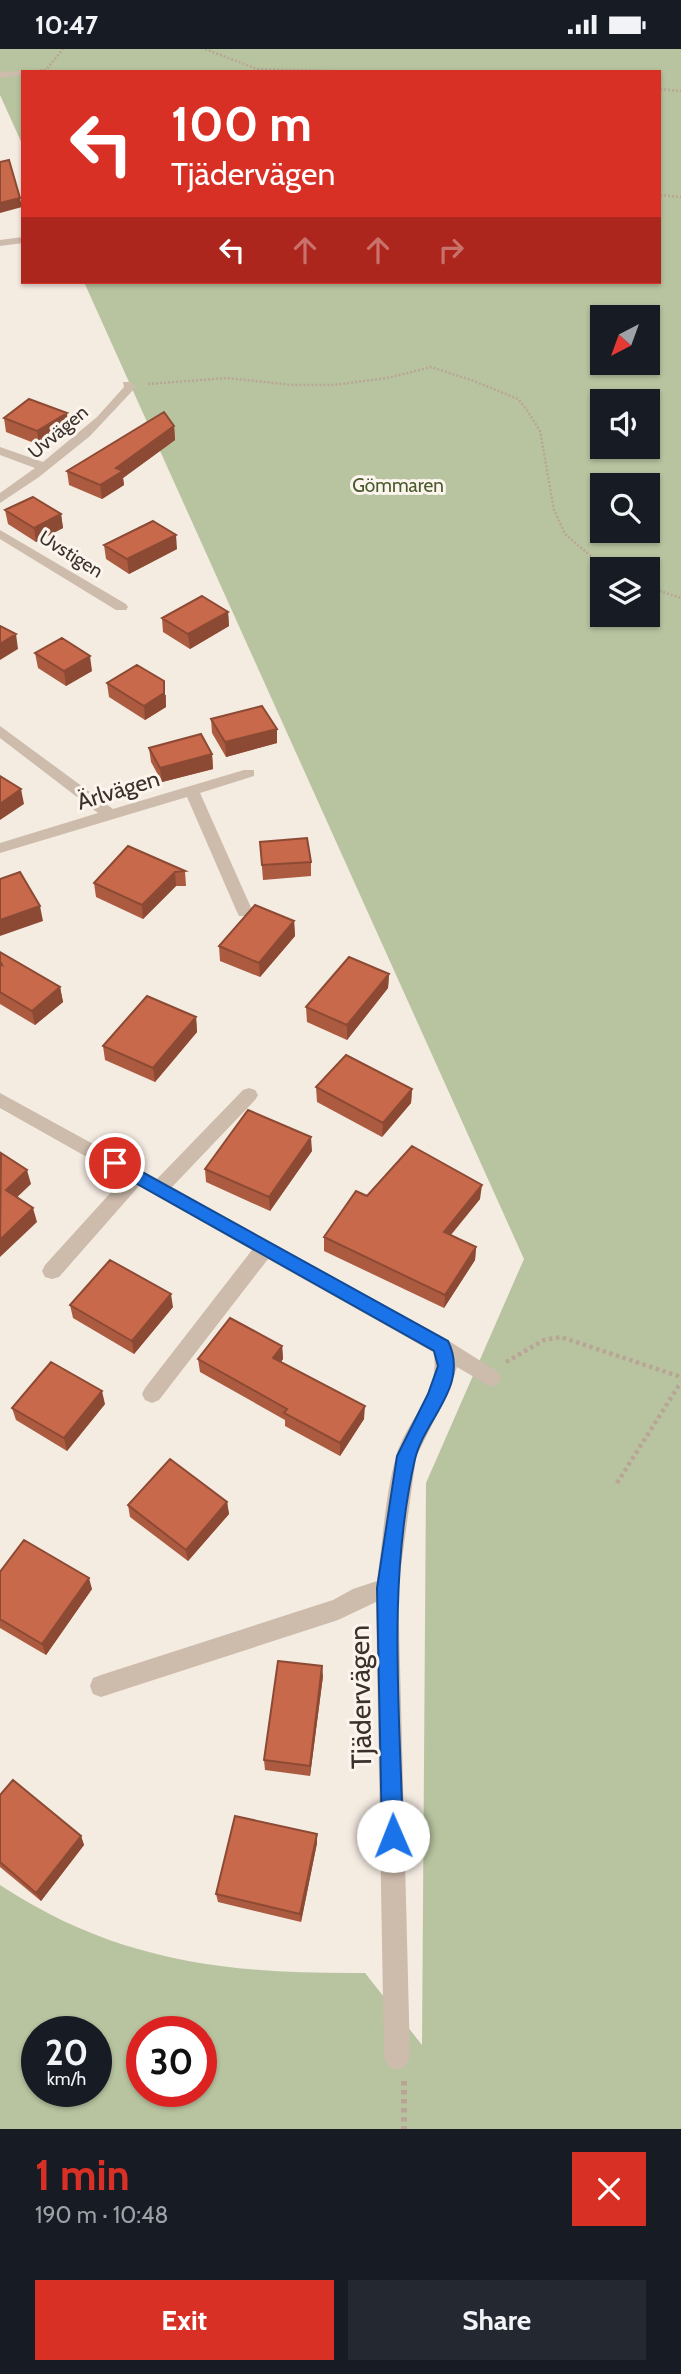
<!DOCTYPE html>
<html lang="en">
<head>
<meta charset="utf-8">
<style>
  :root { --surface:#171b24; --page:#242831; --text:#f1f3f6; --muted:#9ea1a6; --accent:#d93025 }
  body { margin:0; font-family:Cabin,sans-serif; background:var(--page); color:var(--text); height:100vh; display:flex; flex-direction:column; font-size:26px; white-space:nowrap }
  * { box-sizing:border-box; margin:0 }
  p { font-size:23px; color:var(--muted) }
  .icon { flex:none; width:38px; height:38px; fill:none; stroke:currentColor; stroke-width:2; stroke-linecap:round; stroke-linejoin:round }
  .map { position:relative; height:2080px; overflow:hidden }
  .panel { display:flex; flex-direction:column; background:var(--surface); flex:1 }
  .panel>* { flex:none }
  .banner { position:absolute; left:21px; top:21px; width:640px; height:214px; border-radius:0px; box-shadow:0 2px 5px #0004; background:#d93025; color:#fff; overflow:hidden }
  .needle { width:46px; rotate:221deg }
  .buttons { position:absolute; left:590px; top:256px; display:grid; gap:14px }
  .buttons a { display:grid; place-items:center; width:70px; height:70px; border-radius:0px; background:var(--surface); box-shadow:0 2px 5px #0004; font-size:35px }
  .speed { position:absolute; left:21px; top:1967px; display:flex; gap:14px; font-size:35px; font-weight:700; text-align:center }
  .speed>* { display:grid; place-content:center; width:91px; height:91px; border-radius:50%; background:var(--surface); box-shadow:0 2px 5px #0004; line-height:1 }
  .speed small { font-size:18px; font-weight:400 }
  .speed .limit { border:10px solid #d22; background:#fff; color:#111 }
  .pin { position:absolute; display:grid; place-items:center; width:60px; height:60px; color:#fff; margin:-30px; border:4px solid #fff; border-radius:50%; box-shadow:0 2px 7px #0007 }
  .me { position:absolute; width:77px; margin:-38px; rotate:359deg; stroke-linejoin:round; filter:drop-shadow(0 0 5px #0008) }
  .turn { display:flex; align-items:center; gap:24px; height:147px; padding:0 35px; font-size:32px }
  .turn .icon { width:91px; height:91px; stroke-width:2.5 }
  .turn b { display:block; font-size:49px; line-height:60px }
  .lanes { display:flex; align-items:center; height:66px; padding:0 35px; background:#0003; justify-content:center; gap:35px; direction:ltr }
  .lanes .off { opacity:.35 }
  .round { display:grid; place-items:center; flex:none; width:74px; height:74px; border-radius:0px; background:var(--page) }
  .summary { display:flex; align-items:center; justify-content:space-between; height:119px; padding:0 35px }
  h1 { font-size:42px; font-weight:800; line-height:52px; color:var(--accent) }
  .action { display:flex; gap:14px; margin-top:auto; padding:14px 35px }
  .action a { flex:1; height:80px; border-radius:0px; background:var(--accent); color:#fff; font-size:28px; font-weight:800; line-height:80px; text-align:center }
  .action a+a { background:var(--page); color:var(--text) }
  .status { display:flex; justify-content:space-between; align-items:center; height:49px; padding:0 35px; background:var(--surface); direction:ltr }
  .status svg { height:19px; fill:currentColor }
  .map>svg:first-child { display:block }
  .green { fill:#b8c4a0; fill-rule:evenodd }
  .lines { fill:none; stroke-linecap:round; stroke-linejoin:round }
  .path-far2 { stroke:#b9a596; stroke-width:2.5; stroke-dasharray:2 2; stroke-linecap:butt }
  .path-far1 { stroke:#b9a596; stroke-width:4.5; stroke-dasharray:3.5 3.5; stroke-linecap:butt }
  .path { stroke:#b9a596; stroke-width:6; stroke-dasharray:4.5 4.5; stroke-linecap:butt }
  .minor { fill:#cdbbac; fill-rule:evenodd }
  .wall { fill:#ac5a40 }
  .shaded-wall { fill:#8c4a34 }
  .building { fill:#c8694b; stroke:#8c4a34; stroke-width:2 }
  .route { fill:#1a73e8; stroke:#114b97; stroke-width:2 }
  .labels { text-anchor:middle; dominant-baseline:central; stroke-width:6; stroke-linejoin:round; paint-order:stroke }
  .far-street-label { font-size:19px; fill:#3b302b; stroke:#fbf5ee }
  .far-park-label { font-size:19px; fill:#4a5a2e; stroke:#fbf5ee }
  .street-label { font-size:23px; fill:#3b302b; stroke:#fbf5ee }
  .near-street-label { font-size:28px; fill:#3b302b; stroke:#fbf5ee }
</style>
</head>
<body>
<div class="status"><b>10:47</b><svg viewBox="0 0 49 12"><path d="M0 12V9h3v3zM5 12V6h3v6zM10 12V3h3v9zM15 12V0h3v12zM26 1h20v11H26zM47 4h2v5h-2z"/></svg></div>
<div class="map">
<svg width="681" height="2080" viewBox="0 0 681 2080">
  <rect width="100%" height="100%" fill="#f4ebe1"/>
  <path class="green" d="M0,0H681V2080H0V1836C117,1913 228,1925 365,1924L422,1996L426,1434L524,1210L84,233H660V23H23V97L0,46ZM602,268H648V313H602ZM602,352H648V397H602ZM602,436H648V481H602ZM602,520H648V565H602ZM37,1983H96V2042H37ZM142,1983H201V2042H142Z"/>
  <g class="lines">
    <path class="path-far2" d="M205,0L257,20L368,23
      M36,22L46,21L63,0
      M660,40L681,42
      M660,146L681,148
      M148,335L227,329L293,336H333L387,329L431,318L471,331L518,350L527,361L540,382L554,461L565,485L606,520
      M648,538L681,549"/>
    <path class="path-far1" d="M506,1313L544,1291L561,1288L681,1328
      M617,1434L681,1333"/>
    <path class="path" d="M404,2032V2080"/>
    <path class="minor" d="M23,22V26L0,29V23Z
      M23,188V194L0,197V191Z
      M123,333H131L136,338L90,387L39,428L0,454V444L35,419L0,406V398L43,413L97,368L124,338Z
      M0,481L126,555L128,558L126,561H116L0,490Z
      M0,677L113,760L244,721H254V727L200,744L253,863L251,867H239L237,863L187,748L0,804V794L98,764L0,689Z
      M249,1039L255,1041L258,1046L255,1051L172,1138L449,1292L498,1323L501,1329L498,1335L491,1338L457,1318L447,1346L416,1408L398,1539L410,2008L406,2017L397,2021L388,2017L384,2008L376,1553L338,1571L101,1648L93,1645L90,1637L93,1629L101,1626L333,1551L353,1540L377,1532C383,1492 385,1446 396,1408C405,1373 443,1341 433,1303L268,1210L159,1351L152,1354L145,1351L142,1345L145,1339L252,1201L139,1137L59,1228L52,1230L45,1228L42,1222L45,1216L124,1129L0,1059V1044L157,1130L243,1041Z"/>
  </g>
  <path class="wall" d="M4,369L68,378L39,396L6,383Z
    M174,377L175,391L123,429L124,436L102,450L69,436L67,422Z
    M5,461L61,465L63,479L36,493L8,475Z
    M104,496L177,500L129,525L106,510Z
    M228,563L229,577L190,600L163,583L162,569Z
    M35,604L92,622L66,637L38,619Z
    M107,634L166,646V658L145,671L109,648Z
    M211,670L277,680V694L226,708L212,684Z
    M149,699L212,705L213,720L162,733L151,713Z
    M260,793L311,813V827L263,831Z
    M185,822L186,837H176L143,870L96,848L94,834Z
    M294,872L295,887L260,928L220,912L219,897Z
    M0,903L60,938L63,953L35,976L0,955Z
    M389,925L388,939L347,991L307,973L306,958Z
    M196,968L197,983L155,1033L105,1011L103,997Z
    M316,1038L412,1040L411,1054L382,1088L317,1053Z
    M312,1102L270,1162L206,1133L205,1120Z
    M367,1147L480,1150L451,1186L476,1198L475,1211L444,1259L324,1202V1188Z
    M70,1256L173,1258L134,1305L73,1269Z
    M282,1297L283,1310L280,1313L364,1370L340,1407L285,1377V1371L200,1323L198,1310Z
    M105,1355L67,1402L16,1371L12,1359Z
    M227,1453L229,1465L188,1512L130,1468L128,1456Z
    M0,1523L92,1540L46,1606L0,1579Z
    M323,1627L310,1727L265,1721L264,1711Z
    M0,1746L81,1787L84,1796L41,1852L0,1818Z
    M317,1785V1794L301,1873L218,1853L216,1845Z"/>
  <path class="shaded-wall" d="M20,149L22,158L0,164V154Z
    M67,364L68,378L39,396L37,382Z
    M174,377L175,391L123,429L124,436L102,450L100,436L116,419Z
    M61,465L63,479L36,493L34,479Z
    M176,486L177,500L129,525L127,510Z
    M228,563L229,577L190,600L188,585Z
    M16,585L18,600L0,611V595Z
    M90,607L92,622L66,637L64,622Z
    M164,632L166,658L145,671L144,657Z
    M277,680V694L226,708L225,693Z
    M212,705L213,720L162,733L160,719Z
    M21,740L24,755L0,771V755Z
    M175,823L176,837L143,870L142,856Z
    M40,857L43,872L0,887V871Z
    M294,872L295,887L260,928L259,914Z
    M389,925L388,939L347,991V976Z
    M60,938L63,953L35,976L32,962Z
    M196,968L197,983L155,1033L153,1019Z
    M412,1040L411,1054L382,1088L383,1074Z
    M311,1088L312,1102L270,1162L269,1148Z
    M27,1121L31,1135L10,1155L6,1141Z
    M482,1136L480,1150L442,1196L444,1183Z
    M33,1159L37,1173L0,1208V1191Z
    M476,1198L475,1211L444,1259L445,1246Z
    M171,1245L173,1258L134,1305L132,1292Z
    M282,1297L283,1310L274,1322L273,1309Z
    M102,1342L105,1355L67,1402L64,1389Z
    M365,1357L364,1370L340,1407V1394Z
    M227,1453L229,1465L188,1512L186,1501Z
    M89,1529L92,1540L46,1606L42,1595Z
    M322,1617L323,1627L310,1727V1717Z
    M317,1785V1794L301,1873L300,1865Z
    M81,1787L84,1796L41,1852L36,1844Z"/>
  <path class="building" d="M9,111L20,149L0,154V113Z
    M29,350L67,364L37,382L4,369Z
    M164,363L174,377L116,419L123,422L100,436L67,422Z
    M33,448L61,465L34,479L5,461Z
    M153,472L176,486L127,510L104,496Z
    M202,547L228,563L188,585L162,569Z
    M0,577L16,585L0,595Z
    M62,589L90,607L64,622L35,604Z
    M137,616L164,632V644L144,657L107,634Z
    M262,657L277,680L225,693L211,670Z
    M201,685L212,705L160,719L149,699Z
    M0,727L21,740L0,755Z
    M307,789L311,813L262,816L260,793Z
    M128,797L185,822L175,823L142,856L94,834Z
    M20,823L40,857L0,871V830Z
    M255,856L294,872L259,914L219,897Z
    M0,903L60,938L32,962L0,943V915L2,916L0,912Z
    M349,908L389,925L347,976L306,958Z
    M147,947L196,968L153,1019L103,997Z
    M346,1006L412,1040L383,1074L316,1038Z
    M248,1061L311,1088L269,1148L205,1120Z
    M412,1097L482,1136L444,1183L476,1198L445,1246L324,1188L356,1142L367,1147Z
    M1,1104L27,1121L6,1141L33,1159L0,1191Z
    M110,1211L171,1245L132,1292L70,1256Z
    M230,1269L282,1297L273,1309L365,1357L340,1394L284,1364L287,1360L198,1310Z
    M51,1313L102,1342L64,1389L12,1359Z
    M170,1410L227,1453L186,1501L128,1456Z
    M24,1491L89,1529L42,1595L0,1570V1523Z
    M278,1612L322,1617L310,1717L264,1711Z
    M13,1731L81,1787L36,1844L0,1813V1746Z
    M235,1767L317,1785L300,1865L216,1845Z"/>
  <path class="route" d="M115,1108L448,1292C470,1337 425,1369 415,1410C387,1533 400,1662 403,1787L400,1795L393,1798L385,1795L382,1787L377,1539L397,1407L428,1345L438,1317L434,1302L109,1119L107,1114Z"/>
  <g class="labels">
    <g class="far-street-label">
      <text transform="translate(58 383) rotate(-40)">Uvvägen</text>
      <text transform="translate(71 505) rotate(32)">Uvstigen</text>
    </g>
    <g class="far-park-label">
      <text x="398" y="436">Gömmaren</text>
    </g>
    <g class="street-label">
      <text transform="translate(118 741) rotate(-17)">Ärlvägen</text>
    </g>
    <g class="near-street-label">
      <text transform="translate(360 1648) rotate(-91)">Tjädervägen</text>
    </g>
  </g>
</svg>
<div class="buttons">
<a><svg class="needle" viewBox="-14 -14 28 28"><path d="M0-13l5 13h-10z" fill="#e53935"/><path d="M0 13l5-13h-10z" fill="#9ea1a6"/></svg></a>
<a><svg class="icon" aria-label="sound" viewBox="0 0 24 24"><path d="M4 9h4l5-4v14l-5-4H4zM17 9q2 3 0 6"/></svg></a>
<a><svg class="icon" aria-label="search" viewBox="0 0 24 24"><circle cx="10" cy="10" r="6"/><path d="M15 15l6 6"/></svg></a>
<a><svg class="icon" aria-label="layers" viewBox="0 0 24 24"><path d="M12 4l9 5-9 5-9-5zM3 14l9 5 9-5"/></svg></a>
</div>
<div class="speed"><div>20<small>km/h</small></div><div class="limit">30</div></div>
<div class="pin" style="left:115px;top:1114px;background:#d93025"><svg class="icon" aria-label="arrive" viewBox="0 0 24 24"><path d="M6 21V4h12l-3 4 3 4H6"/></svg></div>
<svg class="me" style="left:393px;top:1787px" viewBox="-20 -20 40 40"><circle r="19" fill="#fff"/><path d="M0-13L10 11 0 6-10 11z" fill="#1a73e8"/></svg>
<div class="banner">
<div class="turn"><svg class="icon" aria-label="left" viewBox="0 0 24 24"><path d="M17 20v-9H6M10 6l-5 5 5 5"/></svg><div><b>100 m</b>Tjädervägen</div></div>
<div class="lanes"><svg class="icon" aria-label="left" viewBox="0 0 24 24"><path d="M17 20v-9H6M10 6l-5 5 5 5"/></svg><svg class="icon off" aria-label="ahead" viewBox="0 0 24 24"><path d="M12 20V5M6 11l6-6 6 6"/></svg><svg class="icon off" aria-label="ahead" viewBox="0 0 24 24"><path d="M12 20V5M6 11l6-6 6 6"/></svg><svg class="icon off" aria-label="right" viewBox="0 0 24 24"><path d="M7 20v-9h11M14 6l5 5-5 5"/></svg></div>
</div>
</div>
<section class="panel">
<div class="summary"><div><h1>1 min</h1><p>190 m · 10:48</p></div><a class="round" style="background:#d93025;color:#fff"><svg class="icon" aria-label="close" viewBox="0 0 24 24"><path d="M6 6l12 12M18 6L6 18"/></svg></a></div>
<div class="action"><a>Exit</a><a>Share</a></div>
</section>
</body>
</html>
